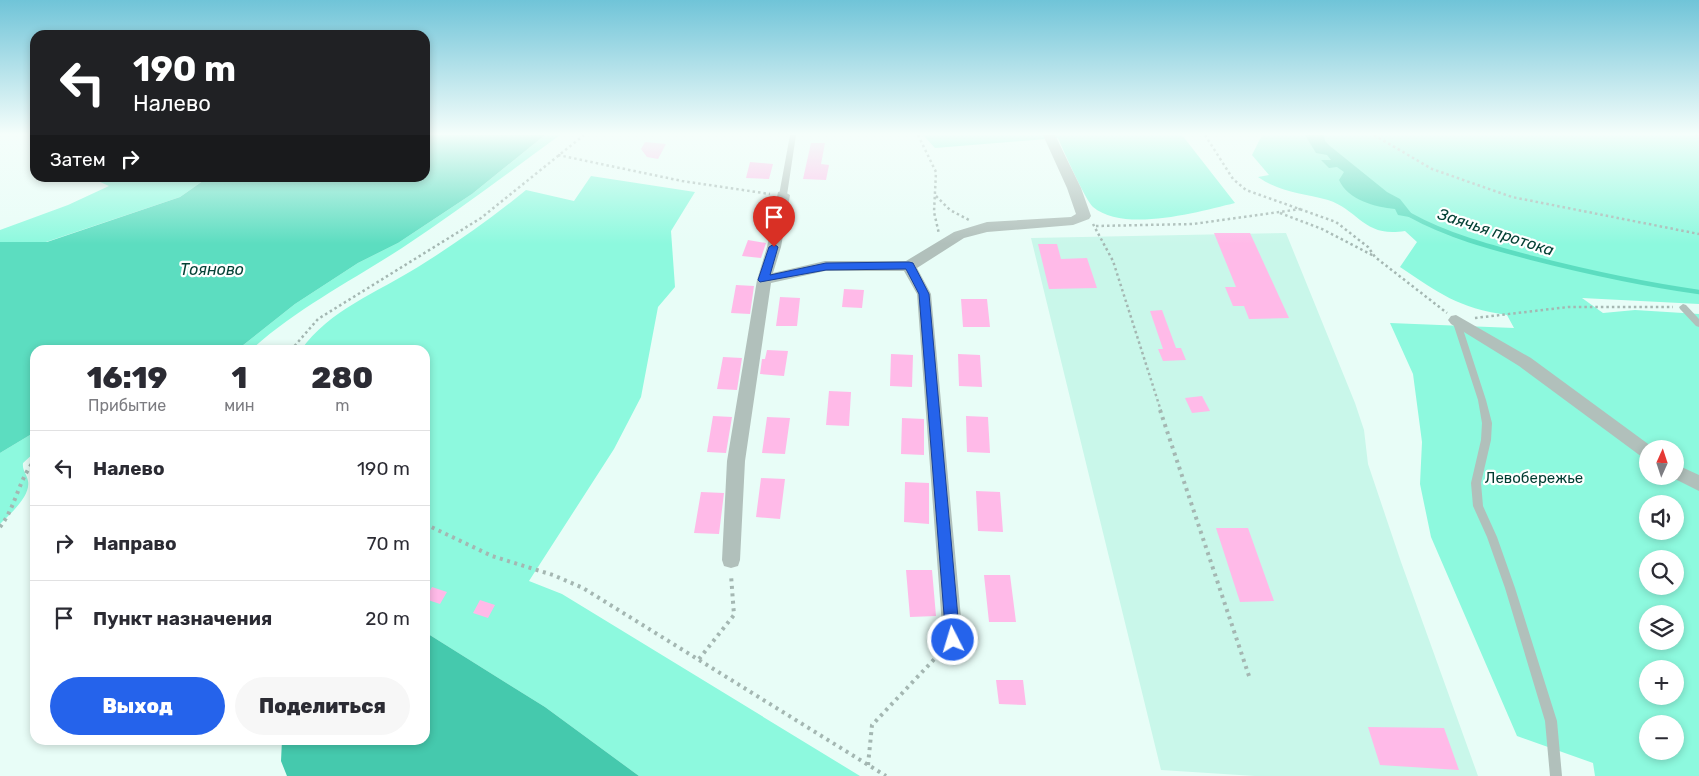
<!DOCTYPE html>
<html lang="ru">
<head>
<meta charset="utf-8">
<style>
  :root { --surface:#fff; --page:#f7f7f7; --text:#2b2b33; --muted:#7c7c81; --line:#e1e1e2; --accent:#2563eb }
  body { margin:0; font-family:Rubik,sans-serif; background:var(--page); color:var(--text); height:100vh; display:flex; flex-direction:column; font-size:19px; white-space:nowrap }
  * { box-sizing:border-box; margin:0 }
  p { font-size:16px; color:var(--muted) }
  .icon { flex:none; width:28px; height:28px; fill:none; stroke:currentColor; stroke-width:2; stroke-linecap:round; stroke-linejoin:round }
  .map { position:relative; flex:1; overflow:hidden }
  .side { position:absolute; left:30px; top:345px; width:400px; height:400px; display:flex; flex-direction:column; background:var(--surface); border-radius:15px; box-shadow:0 2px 8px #0003 }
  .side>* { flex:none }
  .hud { position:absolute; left:30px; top:30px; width:400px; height:152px; border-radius:15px; box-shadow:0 2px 8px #0003; background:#202124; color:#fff; overflow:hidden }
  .needle { width:32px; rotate:3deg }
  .fabs { position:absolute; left:1639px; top:440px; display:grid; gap:10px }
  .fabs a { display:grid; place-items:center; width:45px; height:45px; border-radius:50%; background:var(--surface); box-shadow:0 2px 8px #0003; font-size:25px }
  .pin { position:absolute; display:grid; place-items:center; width:42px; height:42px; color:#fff; margin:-51px -21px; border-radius:50% 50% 50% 0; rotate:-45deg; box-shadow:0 0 5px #0007 }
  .pin .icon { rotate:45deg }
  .me { position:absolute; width:55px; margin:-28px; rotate:355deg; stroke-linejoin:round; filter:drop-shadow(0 0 4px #0008) }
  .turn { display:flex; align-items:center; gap:18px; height:105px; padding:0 20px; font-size:22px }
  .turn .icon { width:65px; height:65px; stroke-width:2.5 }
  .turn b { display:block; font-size:35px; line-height:42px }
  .then { display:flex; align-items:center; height:48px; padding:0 20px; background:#0003; gap:10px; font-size:19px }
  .eta { display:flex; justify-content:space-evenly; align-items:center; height:85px; text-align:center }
  .eta b { font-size:30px; font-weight:800; line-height:35px }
  .action { display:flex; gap:10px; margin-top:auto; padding:10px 20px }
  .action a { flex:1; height:58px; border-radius:30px; background:var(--accent); color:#fff; font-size:20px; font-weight:800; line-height:58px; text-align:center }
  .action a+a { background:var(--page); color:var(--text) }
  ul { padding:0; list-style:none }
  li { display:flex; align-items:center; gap:15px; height:75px; padding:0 20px; border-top:1px solid var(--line) }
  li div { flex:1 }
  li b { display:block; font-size:19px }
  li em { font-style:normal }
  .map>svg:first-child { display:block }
  .built { fill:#c9f7ea }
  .green { fill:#8df9de; fill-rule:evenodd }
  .forest { fill:#45c9ad }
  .water { fill:#5cddc0 }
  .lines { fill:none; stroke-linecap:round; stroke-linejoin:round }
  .stream { stroke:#5cddc0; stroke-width:4.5 }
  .building { fill:#ffbae8 }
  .path-far1 { stroke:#a4b7b2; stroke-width:2.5; stroke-dasharray:2.5 3; stroke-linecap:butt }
  .path { stroke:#a4b7b2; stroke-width:4; stroke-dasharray:3 4.5; stroke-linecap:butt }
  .service { fill:#b1c0bb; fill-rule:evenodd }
  .minor { fill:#b1c0bb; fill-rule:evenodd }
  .route { fill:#2563eb; stroke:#184099 }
  .labels { text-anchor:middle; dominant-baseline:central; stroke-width:4.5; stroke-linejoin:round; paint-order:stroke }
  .park-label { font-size:15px; fill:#003c31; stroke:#fff }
  .water-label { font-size:16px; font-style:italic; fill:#064236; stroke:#fff }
</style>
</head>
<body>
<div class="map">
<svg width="1699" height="776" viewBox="0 0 1699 776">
  <rect width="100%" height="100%" fill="#e8fdf7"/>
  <path class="built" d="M1286,233L1355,403L1364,430L1368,464L1401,562L1478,776H1255L1161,770L1031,238Z"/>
  <path class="green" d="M545,135H560C508,173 456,212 402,248C351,281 296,309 251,350H240L242,346L295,304L358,263L398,243L472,194Z
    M923,135H1182L1235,203C1198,212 1124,233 1093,207C1086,201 1063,150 1058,138L935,148Z
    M1262,135H1699V304L1582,298L1603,313L1635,310L1699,314V776H1595L1593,763L1517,736L1431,537L1420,484L1422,442L1413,374L1390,323L1514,328L1507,315C1458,308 1439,293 1400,267L1417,242L1405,231C1364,238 1359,210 1328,200C1302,193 1281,193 1258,177L1269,175L1252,155ZM1648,449H1675V476H1648ZM1648,504H1675V531H1648ZM1648,559H1675V586H1648ZM1648,614H1675V641H1648ZM1648,669H1675V696H1648ZM1648,724H1675V751H1648Z
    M591,176L695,192L671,231L675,287L658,307L641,397L614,449L529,581L562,594L860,776H639L545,707L425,632V350H301C329,310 378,292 418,267C455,244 492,218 526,190L574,201Z
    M89,178H207L180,197L46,242H0V230L68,205L109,186L98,181L87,179Z
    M35,432V452L23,463C22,471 27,474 28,481C31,496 9,515 0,524V453Z"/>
  <path class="forest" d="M425,632L545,707L639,776H287L281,761L282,740H425Z"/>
  <path class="water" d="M425,135H545L472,194L398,243L358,263L295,304L242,346L240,350H35V432L0,453V242H47L180,197L207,178H425Z
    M1305,135H1324L1325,141L1330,146L1387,192L1400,199L1415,218L1398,215L1395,209C1375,207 1348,200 1339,180L1344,172L1337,167L1329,168L1321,160H1331L1327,155L1316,153Z"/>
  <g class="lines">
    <path class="stream" d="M1410,215C1448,236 1490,247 1532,258C1587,272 1642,284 1699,292"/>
  </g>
  <path class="building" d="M645,142L666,144L658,159L647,157L641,149Z
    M811,143H825L821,164L829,165L826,180L803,179Z
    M750,162L773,164L769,179L746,178Z
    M1214,233H1250L1289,318L1249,319L1244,306H1233L1225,287H1236Z
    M748,240L766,243L761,258L742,256Z
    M1038,244H1057L1061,259L1087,258L1097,288L1049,289Z
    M736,285L754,286L750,314L731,313Z
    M844,289L864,290L862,308L842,307Z
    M780,297L800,298L797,326H776Z
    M961,299H987L990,327H963Z
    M1162,310L1176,348H1181L1186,360L1163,361L1158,349H1163L1150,311Z
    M767,350L788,351L784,376L760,374L762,359H765Z
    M891,354L913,355L912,387L890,386Z
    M958,354L980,355L982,387L959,386Z
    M723,357L742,358L737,390L717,389Z
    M829,391L851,392L849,426L826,425Z
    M1202,396L1210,411L1192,413L1185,398Z
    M713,416L732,417L726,453L707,452Z
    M966,416L988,417L990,453L967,452Z
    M767,417L790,418L785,454L762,453Z
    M902,418L924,419V455L901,454Z
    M761,478L785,479L780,519L756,517Z
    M905,482L929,483V524L904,522Z
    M976,491L1000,492L1003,532L978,531Z
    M701,492L724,493L719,534L694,533Z
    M1216,528H1248L1274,601L1240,602Z
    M906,570H932L936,616L910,617Z
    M984,575H1010L1016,622H989Z
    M432,587L447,592L440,604L425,599Z
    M480,600L495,605L488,618L473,613Z
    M996,680H1023L1026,705L999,704Z
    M1368,727L1444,728L1459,770L1380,765Z"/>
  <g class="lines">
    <path class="path-far1" d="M918,135L936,172L934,212L939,234
      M1205,135L1233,179L1246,190L1336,222L1368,247L1375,257L1447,313
      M1374,135L1432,169L1512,197L1699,234
      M1695,135L1699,136
      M558,155L682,181L770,194
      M936,196L950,210L969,220
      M1280,213L1322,229L1374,256
      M1093,224L1113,261L1161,411
      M1096,226L1193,224L1301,209
      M1475,318L1568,307H1673
      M291,350L318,319L481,218L584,135"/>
    <path class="path" d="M1160,410L1249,676
      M425,524L492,556L553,575L583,588L886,776
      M0,527C16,507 18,480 35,460
      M699,659L734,615L731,575
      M868,765L872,725L942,651"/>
    <path class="service" d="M790,135H796L787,195L783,197L779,195Z
      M1683,304L1686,305L1699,319V327L1696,326L1680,309L1679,307Z
      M1456,317L1460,320L1486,400L1492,423L1491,440L1481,483L1483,506L1497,537L1515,588L1557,721L1562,776H1550L1545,721L1505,588L1487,537L1473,506L1471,483L1481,440L1482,423L1478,400L1452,320Z"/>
    <path class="minor" d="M1043,135H1055L1081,188L1091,216L1089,219L1073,225L987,232L964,238L917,268L931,294L963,639L960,646L953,648L946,646L943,639L917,294L904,271H825L771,283L745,461L740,560L738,566L731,568L724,566L722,560L727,461L757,280L767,247L778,192L783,191L790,195L781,247L773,273L825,261H906L954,232L987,222L1071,217L1076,214L1067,188Z
      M1456,315L1531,358L1655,449H1648V459L1642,457L1519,366L1451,324L1448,320L1451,316Z
      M1675,464L1699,475V491L1669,476H1675Z"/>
  </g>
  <linearGradient id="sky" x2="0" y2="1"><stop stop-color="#70c4d8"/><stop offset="0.55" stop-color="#f5fefb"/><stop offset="1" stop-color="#f5fefb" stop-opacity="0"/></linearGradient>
  <rect width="1699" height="244" fill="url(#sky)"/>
  <path class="route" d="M774,244L778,247L770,275L826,263L909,262L913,263L929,294L960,640L958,644L953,646L948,644L946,640L919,294L906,269L826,270L760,282L758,280L769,247Z"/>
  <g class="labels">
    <g class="park-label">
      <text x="1534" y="478">Левобережье</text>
    </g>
    <g class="water-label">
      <text transform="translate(1496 232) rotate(18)">Заячья протока</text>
      <text x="212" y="269">Тояново</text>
    </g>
  </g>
</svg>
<div class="fabs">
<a><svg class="needle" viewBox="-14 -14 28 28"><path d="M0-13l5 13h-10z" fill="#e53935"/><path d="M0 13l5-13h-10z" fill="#7c7c81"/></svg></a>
<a><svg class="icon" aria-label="sound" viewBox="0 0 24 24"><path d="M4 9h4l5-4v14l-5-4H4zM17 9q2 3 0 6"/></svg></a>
<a><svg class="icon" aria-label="search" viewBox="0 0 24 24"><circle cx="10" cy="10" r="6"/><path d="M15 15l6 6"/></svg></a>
<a><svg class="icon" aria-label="layers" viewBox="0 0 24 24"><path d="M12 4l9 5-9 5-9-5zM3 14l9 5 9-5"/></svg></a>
<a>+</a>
<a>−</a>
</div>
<div class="pin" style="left:774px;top:247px;background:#d93025"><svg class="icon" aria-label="arrive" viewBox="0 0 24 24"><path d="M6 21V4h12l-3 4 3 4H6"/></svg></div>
<svg class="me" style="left:953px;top:640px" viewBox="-20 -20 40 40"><circle r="17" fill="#2563eb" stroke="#fff" stroke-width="3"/><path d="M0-11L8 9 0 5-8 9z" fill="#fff"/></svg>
<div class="hud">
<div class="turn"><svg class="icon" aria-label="left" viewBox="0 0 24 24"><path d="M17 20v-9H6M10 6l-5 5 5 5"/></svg><div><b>190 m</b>Налево</div></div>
<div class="then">Затем<svg class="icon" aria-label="right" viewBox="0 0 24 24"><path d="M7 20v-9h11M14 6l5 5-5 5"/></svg></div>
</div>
<section class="side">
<div class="eta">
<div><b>16:19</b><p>Прибытие</p></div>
<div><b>1</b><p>мин</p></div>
<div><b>280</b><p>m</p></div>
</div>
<ul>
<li><svg class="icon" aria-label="left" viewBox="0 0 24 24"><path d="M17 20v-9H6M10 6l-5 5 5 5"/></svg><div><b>Налево</b></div><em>190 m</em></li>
<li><svg class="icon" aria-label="right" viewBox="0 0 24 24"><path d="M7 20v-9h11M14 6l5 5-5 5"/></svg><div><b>Направо</b></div><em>70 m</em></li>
<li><svg class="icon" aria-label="arrive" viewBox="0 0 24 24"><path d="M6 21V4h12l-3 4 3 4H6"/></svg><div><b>Пункт назначения</b></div><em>20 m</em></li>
</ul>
<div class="action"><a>Выход</a><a>Поделиться</a></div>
</section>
</div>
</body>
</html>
